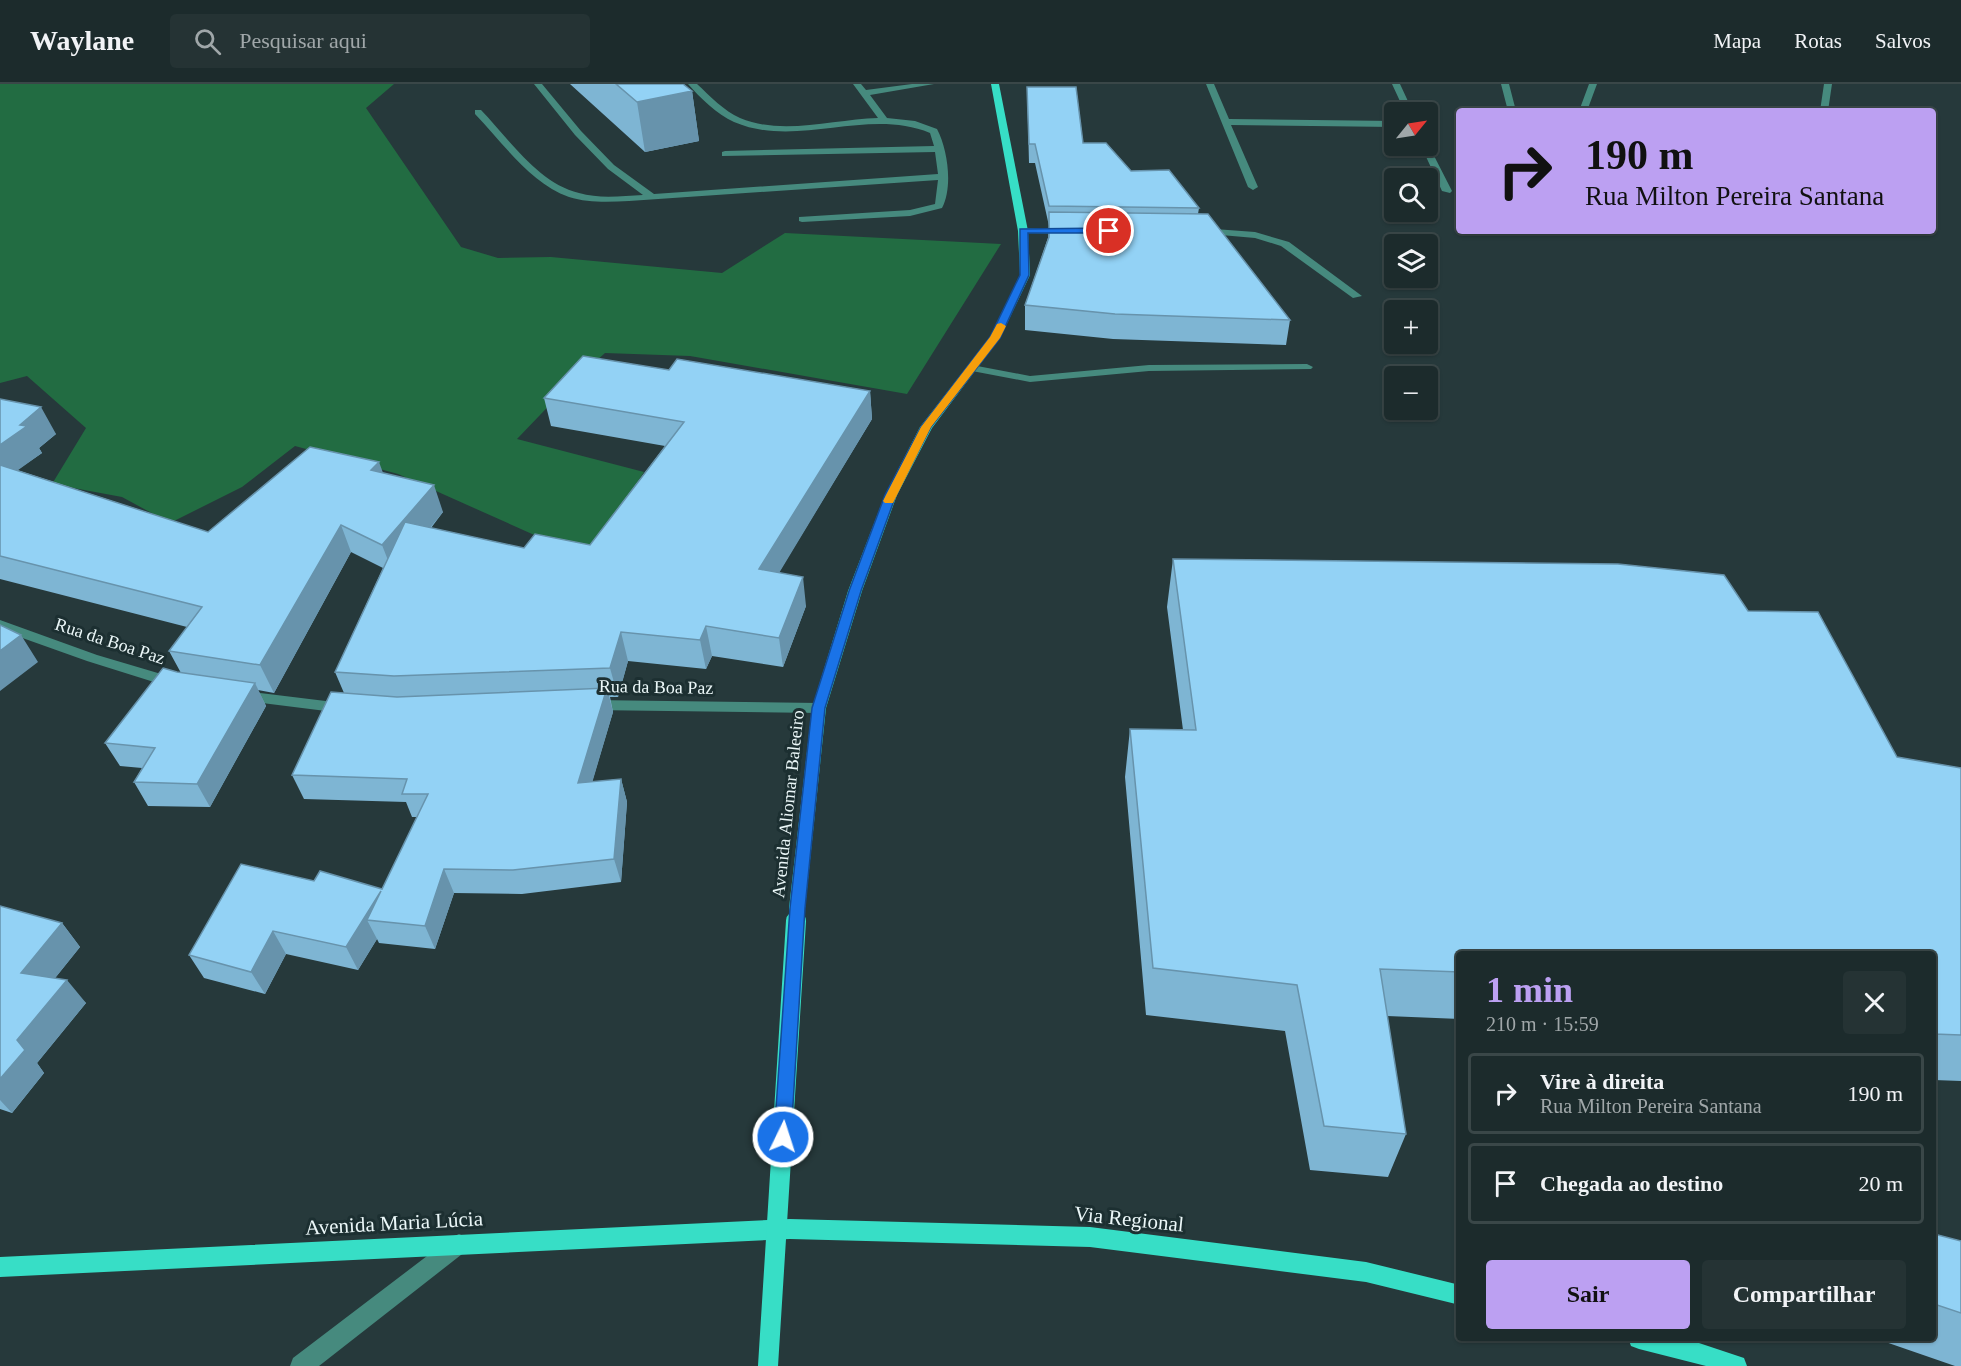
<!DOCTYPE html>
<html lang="pt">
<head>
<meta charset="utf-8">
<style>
  :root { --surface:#1c2b2c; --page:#253334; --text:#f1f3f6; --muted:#a0a7a9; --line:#3a4748; --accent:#bca0f2 }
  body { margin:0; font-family:Georgia,serif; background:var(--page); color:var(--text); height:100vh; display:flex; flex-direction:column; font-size:22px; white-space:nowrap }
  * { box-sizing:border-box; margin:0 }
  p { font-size:20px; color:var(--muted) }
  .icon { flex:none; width:33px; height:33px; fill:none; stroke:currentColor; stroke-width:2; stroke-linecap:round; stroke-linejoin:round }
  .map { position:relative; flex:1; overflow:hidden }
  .panel { position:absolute; left:1456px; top:867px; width:480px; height:390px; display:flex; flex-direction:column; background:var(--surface); border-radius:6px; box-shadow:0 2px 4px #0004,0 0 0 2px var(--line) }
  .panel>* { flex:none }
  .banner { position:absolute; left:1456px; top:24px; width:480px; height:126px; border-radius:6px; box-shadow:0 2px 4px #0004,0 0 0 2px var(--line); background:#bca0f2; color:#111; overflow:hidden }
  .needle { width:39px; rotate:60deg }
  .tools { position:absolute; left:1384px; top:18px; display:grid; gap:12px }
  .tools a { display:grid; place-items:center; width:54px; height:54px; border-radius:6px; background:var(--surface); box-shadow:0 2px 4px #0004,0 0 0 2px var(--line); font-size:30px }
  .pin { position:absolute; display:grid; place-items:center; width:51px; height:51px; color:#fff; margin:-26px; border:3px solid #fff; border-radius:50%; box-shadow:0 2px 6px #0007 }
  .me { position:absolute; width:66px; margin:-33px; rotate:4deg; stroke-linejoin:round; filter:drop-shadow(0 0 4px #0008) }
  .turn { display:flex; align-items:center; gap:21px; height:126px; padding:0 30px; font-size:27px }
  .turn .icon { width:78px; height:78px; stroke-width:2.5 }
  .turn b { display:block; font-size:42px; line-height:51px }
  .round { display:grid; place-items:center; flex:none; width:63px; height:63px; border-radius:6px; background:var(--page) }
  .summary { display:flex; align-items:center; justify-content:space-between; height:102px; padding:0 30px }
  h1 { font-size:36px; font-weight:700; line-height:45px; color:var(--accent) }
  .primary-button { display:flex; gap:12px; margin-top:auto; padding:12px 30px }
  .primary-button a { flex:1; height:69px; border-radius:6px; background:var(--accent); color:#111; font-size:24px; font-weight:700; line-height:69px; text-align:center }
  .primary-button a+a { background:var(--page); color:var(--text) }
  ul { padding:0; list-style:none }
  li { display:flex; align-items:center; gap:18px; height:81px; margin:0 12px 9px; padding:0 18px; border:3px solid var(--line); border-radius:6px }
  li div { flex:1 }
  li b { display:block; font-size:22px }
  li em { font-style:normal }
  header { display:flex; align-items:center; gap:36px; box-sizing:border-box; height:84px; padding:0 30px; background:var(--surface); border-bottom:2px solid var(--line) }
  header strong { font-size:28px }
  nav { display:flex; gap:33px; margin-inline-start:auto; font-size:21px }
  .search { width:420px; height:54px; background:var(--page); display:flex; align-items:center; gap:15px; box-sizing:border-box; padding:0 21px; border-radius:6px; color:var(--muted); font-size:22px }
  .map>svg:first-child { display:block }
  .forest { fill:#226c42 }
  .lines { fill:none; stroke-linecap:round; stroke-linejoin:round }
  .minor { fill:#468a7e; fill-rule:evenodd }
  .major { fill:#37dec6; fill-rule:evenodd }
  .major-bridge-far1 { stroke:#37dec6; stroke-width:15 }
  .major-bridge { stroke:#37dec6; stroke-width:20 }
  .wall { fill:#7eb5d3 }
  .shaded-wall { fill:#6793ac }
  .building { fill:#93d2f5; stroke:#6793ac; stroke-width:1.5 }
  .route { fill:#1a73e8; stroke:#114b97; stroke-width:1.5 }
  .slow { fill:#f59e0b }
  .labels { text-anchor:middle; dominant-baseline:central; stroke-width:6; stroke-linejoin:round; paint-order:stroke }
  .street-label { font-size:18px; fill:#ebf7f8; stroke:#1c2f31 }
  .near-street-label { font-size:21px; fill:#ebf7f8; stroke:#1c2f31 }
</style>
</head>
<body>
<header>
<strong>Waylane</strong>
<div class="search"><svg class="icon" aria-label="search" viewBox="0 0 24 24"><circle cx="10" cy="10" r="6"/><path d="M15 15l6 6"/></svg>Pesquisar aqui</div>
<nav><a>Mapa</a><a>Rotas</a><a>Salvos</a></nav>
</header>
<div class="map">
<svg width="1961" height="1282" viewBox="0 0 1961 1282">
  <rect width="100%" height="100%" fill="#26393b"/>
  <path class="forest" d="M0,0H394L366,24L461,163L498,174L551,173L722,189L785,149L1001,160L907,310L690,272L605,269L563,307L517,355L644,388L588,475L398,390L295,362L242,403L170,439L122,413L52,400L86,344L27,292L0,299Z"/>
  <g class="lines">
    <path class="minor" d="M534,0H542L581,47L614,81L654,110L938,90L935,68L722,72V68L725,67L934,62L930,49C867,23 797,65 734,38C717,30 700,14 688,0H697C710,12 724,27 740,34C782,52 835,35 878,34L853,0H861L866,6L912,0H934L870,11L887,34L915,37L937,45C948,66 953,103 942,124L910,132L802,138L799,137V133L910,126L935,120L938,96L629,117C609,118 588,119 569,113C530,99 503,59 475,30V26H481C509,55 538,99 579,109C599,115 622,112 643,111L608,85L575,51Z
      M1206,0H1214L1229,35L1395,37V43L1231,41L1258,103L1253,106L1248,103Z
      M1392,0H1400L1413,28H1405Z
      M1501,0H1509L1516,27H1508Z
      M1589,0H1597L1587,27H1579Z
      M1824,0H1832L1828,27H1820Z
      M1428,60L1452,107L1450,109L1442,107L1421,62Z
      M1023,144H1069L1074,147L1069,150L1020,149V145Z
      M1201,144L1255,148L1289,158L1362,212L1353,214L1281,162L1255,154L1198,149V145Z
      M1307,280L1313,283L1311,285L1149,287L1030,298L972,287L966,284L972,281L1030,292L1149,281Z
      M0,536L97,571L178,595L180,599L173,604L87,577L0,546Z
      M244,607L342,619L349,624L342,629L239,616L237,612L239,608Z
      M591,616L819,619L826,624L819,629L591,626L584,621Z
      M459,1150L466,1153L469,1160L466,1167L319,1282H290L293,1274L452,1153Z"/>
    <path class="major" d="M991,0H999L1028,147L1030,191L1000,254L932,344L897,411L862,507L826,624L805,824L803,829L797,831L791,829L789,824L812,624L848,507L885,411L920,343L990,253L1020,191L1018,147Z
      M790,1135L1090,1143L1366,1178L1460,1201V1221L1366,1198L1090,1163L790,1155L0,1193V1173Z
      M1628,1254H1684L1744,1274L1747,1282H1706L1639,1265L1631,1262Z"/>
    <path class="major-bridge-far1" d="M796,839L797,824"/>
    <path class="major-bridge" d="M768,1282L796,837"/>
  </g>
  <path class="wall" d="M570,0H683L692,7L699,57L645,68Z
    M1027,3L1083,59L1131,87L1199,124L1198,130L1290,236L1286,261L1113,255L1025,246V221L1048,154L1049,142L1035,79H1029Z
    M669,286L870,307L872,335L779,488L806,522L783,583L712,572L706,585L628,577L618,613H610L613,628L592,698L621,695L627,718L621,798L522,810L454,809L435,865L379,859L377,855L358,886L286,870L265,910L204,894L189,871L314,797L382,805L417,733H412L406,718L304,715L292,691L344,609L335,588L383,484L351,468L274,609L258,606L266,622L210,723L148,722L134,698L142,684L120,682L105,659L177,588L181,589L169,567L187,543L0,495V315L56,350L39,364L42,369L17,386L208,448L383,389L443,428L431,444L524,464L590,461L665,362L551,342L544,314Z
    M1173,475L1748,527L1897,673L1961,684V997L1934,996V870H1460V935L1387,932L1406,1050L1388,1093L1310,1086L1285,947L1146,931L1125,693L1130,645L1183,646L1167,523Z
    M0,822L62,839L80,863L55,894L86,919L37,979L44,989L12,1029L0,1025Z
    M1934,1150L1961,1157V1282H1955L1874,1254H1934Z"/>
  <path class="shaded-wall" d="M692,7L699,57L645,68L637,18Z
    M870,307L872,335L764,514L759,485Z
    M41,323L56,350L39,364L42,369L0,399V361L20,341Z
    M379,378L389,405L371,386Z
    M434,401L443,428L393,489L382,461Z
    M341,441L351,468L274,609L260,581Z
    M803,493L806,522L783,583L779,554Z
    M706,542L712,572L706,585L700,556Z
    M621,548L628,577L618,613L610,584Z
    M21,551L38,578L0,607V567Z
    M255,599L266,622L210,723L197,700Z
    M607,604L613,628L585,723L578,699Z
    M621,695L627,718L621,798L614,775Z
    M444,785L454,809L435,865L425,842Z
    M381,807L367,836L377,855L358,886L346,863Z
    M62,839L80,863L40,913L21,889Z
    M273,847L286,870L265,910L251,888Z
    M67,896L86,919L37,979L44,989L12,1029L0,1016V995L17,956Z"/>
  <path class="building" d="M616,0H683L692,7L637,18Z
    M1027,3H1076L1083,59H1106L1131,87L1169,86L1199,124L1049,122L1035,60H1029Z
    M1049,128L1208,130L1290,236L1115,230L1025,221L1049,153Z
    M583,272L669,286L677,275L870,307L759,485L803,493L779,554L706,542L700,556L621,548L610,584L394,592L335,588L405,438L524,464L535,450L590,461L684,338L544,314Z
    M0,315L41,323L20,341L27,342L0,361Z
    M310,363L379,378L371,386L434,401L382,461L341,441L260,581L169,567L202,523L0,472V381L208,448Z
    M1173,475L1618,480L1724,491L1748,527L1818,528L1897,673L1961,684V951L1934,950V870H1460V888L1380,885L1406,1050L1324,1042L1297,901L1153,884L1130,645L1196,646Z
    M0,541L21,551L0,567Z
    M163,584L177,588L255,599L197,700L134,698L155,664L105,659Z
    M607,604L578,699L621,695L614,775L513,786L444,785L425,842L367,836L381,807L346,863L273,847L251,888L189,871L241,780L314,797L320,787L382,805L428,710H402L407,695L292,691L331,608L397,613Z
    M0,822L62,839L21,889L67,896L17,956L25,966L0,995Z
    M1934,1150L1961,1157V1229L1934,1220Z"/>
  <path class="route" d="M1109,144L1113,147L1112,149H1028L1029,191L1000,254L931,343L896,411L861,507L825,624L805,824L791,1053L789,1059L783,1061L776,1059L774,1053L790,824L812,624L849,507L885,411L921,343L990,253L1020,191V145Z"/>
  <path class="slow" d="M1001,239L1006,242L1000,254L931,343L893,419H885L883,417L921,343L990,253L997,240Z"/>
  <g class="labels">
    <g class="street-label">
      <text transform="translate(110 557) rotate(18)">Rua da Boa Paz</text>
      <text transform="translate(656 603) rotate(1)">Rua da Boa Paz</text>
      <text transform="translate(788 720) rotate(-84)">Avenida Aliomar Baleeiro</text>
    </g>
    <g class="near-street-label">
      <text transform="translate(1129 1135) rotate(6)">Via Regional</text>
      <text transform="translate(394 1139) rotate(-3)">Avenida Maria Lúcia</text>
    </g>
  </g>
</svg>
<div class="tools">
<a><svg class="needle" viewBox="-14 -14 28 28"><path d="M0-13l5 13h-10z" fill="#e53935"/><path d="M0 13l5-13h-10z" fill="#a0a7a9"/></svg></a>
<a><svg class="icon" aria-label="search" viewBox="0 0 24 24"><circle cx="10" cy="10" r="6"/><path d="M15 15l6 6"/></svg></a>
<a><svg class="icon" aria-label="layers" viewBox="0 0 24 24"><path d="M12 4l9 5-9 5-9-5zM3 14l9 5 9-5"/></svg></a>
<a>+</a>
<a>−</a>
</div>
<div class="pin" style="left:1109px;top:147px;background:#d93025"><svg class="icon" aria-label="arrive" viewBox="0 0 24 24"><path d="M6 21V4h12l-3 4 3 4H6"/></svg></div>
<svg class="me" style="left:783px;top:1053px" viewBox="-20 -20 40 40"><circle r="17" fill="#1a73e8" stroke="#fff" stroke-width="3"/><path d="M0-11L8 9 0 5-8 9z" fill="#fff"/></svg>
<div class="banner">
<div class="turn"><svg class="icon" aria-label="right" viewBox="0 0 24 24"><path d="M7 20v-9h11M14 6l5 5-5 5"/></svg><div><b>190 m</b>Rua Milton Pereira Santana</div></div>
</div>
<section class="panel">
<div class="summary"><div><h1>1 min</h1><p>210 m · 15:59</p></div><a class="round"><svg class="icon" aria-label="close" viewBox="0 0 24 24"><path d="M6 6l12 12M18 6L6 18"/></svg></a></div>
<ul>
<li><svg class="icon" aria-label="right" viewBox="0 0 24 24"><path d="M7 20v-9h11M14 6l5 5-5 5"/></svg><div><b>Vire à direita</b><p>Rua Milton Pereira Santana</p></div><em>190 m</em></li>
<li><svg class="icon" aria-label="arrive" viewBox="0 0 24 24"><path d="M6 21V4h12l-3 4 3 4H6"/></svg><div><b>Chegada ao destino</b></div><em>20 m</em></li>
</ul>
<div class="primary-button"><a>Sair</a><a>Compartilhar</a></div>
</section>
</div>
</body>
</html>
